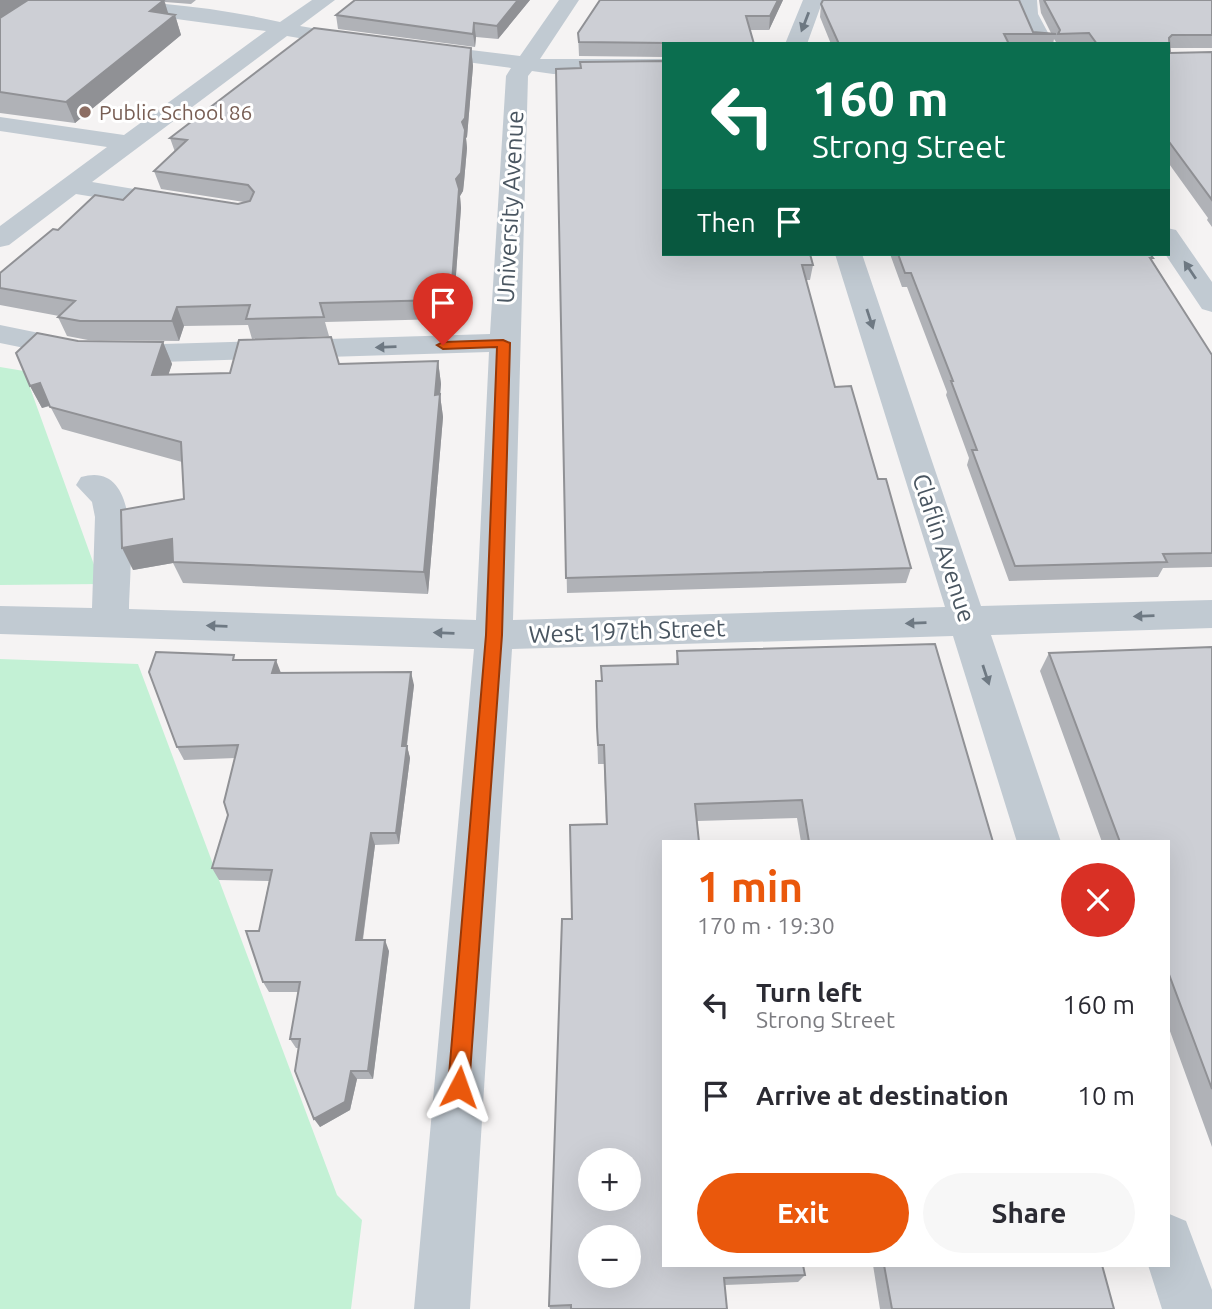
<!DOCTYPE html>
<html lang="en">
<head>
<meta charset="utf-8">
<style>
  :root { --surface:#fff; --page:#f7f7f7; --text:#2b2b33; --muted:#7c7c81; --accent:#ea580c }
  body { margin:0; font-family:Ubuntu,sans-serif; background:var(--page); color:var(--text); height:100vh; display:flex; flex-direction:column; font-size:26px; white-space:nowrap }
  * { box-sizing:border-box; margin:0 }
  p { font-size:23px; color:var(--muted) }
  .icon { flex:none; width:38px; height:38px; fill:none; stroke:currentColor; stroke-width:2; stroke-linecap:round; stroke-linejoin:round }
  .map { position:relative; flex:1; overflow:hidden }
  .panel { position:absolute; left:662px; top:840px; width:508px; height:427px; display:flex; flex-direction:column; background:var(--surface); border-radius:0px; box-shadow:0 7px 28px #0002 }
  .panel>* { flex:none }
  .banner { position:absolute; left:662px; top:42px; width:508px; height:214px; border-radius:0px; box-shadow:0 7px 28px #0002; background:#0b6e4f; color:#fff; overflow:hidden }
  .controls { position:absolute; left:578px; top:1148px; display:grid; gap:14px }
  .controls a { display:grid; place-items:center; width:63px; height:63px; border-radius:50%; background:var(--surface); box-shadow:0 7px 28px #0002; font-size:35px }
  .pin { position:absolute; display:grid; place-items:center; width:60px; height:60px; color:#fff; margin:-72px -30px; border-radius:50% 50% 50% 0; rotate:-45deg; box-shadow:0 0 7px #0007 }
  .pin .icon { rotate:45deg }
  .me { position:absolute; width:77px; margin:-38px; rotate:4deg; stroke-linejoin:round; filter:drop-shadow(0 0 5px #0008) }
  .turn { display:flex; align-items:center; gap:24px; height:147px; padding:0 35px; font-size:32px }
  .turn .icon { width:91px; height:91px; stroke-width:2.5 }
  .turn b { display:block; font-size:49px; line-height:60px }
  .then { display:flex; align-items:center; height:66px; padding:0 35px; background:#0003; gap:14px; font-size:26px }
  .round { display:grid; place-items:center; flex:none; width:74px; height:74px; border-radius:37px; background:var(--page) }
  .headline { display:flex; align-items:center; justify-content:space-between; height:119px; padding:0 35px }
  h1 { font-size:42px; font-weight:700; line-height:52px; color:var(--accent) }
  .button { display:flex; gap:14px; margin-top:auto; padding:14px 35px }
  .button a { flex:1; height:80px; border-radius:42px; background:var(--accent); color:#fff; font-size:28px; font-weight:700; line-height:80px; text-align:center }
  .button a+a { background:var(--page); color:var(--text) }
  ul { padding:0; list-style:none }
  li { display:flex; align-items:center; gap:21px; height:91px; padding:0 35px }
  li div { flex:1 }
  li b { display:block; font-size:26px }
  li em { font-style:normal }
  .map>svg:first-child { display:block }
  .green { fill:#c3f1d5 }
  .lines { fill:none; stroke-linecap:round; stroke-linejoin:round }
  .minor { fill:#c1cad2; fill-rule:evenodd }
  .wall { fill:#b0b2b7 }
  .shaded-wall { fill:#909195 }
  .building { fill:#cdcfd5; stroke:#909195; stroke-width:2; fill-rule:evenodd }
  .oneway { fill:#6e7983 }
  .route { fill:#ea580c; stroke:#983908; stroke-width:2 }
  .education-dot { fill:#8d6e63; stroke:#fff; stroke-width:2.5 }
  .labels { text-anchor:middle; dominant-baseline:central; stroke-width:6; stroke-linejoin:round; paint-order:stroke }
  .far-education-label { font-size:21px; fill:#785e54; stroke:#fff; text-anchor:start }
  .street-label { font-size:24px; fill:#4a5661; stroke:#fff }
</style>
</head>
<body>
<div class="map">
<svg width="1212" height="1309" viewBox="0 0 1212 1309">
  <rect width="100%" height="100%" fill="#f5f3f3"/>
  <path class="green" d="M0,367L24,371L101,584L0,585Z
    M0,659L138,664L337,1195L362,1220L351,1309H0Z"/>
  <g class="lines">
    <path class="minor" d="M70,0C140,0 211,6 280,22L312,0H335L300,26L358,36L366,37L369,42L366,47L358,48L287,36L92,182L188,198L192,203L188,208L179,211L76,194L9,245L0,247V226L107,147L0,131V117L124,135L266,31L80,6L73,4Z
      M559,0H579L540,59H663V73L553,74L532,71L528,76L513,620L945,607L835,254H862L981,606L1212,600V628L991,635L1061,842H1017L953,636L512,649L470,1309H414L474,649L0,634V606L92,608L95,517L92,502L76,485L81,477C145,458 129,574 129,609L476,620L489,352L129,363L88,361L0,343V325L88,343L129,345L490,334L506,76L511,68L421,56L413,55L410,50L413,45L421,44L520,56Z
      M803,0H823L807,44H785Z
      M1017,0H1037L1038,14L1054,44H1032L1018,14Z
      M1167,228L1176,230L1212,282V312L1202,309L1165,254Z
      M1167,1213L1186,1221L1212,1290V1309H1162L1148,1265H1167Z"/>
  </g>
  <path class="wall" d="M0,0H196L191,4L165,2L168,14L175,15L181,35L75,123L0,113Z
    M530,0L498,39L476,37L475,47L338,29L336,15Z
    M600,0H783L769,30H750L754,44H663V57L579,56L578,33Z
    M1039,0H1212V48H1170V53L1212,52V227L1207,220L1208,218L1167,161V44H1055L1056,42L1054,39L1053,44H831L820,17L821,4L1019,2L1033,32L1051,33L1041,13Z
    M471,48L473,66L467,137L466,138L467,148L464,182L463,191L460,196L461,208L454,301H446L445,319L325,322L329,336L252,339L248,325L184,326L179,341L88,340L67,336L58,317L59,316L0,305V273L58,230L123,200L238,204L244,202L161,189L154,171L175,152L170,138Z
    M580,68L813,265L810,280H806L835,387L878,479L911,568L906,583L567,593L556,69Z
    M890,254H1150L1153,258L1152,260L1212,355V567L1163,568L1158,577L1009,581L967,465L969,458L946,395L947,392L907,287H902Z
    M78,341L163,342L172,364L168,375L230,373L339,364L438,361L441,384L440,395L443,417L428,594L183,583L173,563L133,570L184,499L182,462L62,429L50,406L42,408L30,386Z
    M1212,647V1147L1167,1023V842H1102L1040,671L1049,653Z
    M677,651L993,842H801L797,818L697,821L663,842L805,1275L798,1282L725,1285L727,1309H550L549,1306L572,919L606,824L604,764H598L596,701L601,681V666L676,664Z
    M236,660L281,673L414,685L407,746L410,758L399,844L375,845L363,940L389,951L373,1079H357L350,1110L320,1127L299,1048H296L290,1039L298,992H269L263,982L259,931L269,881L219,880L212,868L228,815L235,758L184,760L177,747Z
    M873,1265H1102L1114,1309H880Z"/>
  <path class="shaded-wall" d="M0,0H33L0,21Z
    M164,0L170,19L175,15L181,35L75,123L66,102L150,11Z
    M518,0H530L498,39L497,26Z
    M778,0H783L769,30L770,16Z
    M474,23L476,37L475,47L473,34Z
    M471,48L473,66L467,137L466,138L467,148L464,182L463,191L460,196L461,208L454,301L452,282L456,179Z
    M444,282L446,301L445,319L442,300Z
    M177,307L184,326L179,341L172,321Z
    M163,342L172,364L161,397L152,375Z
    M438,361L441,384L440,395L443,417L428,594L424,572L435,395Z
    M40,383L51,405L42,408L30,386Z
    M172,539L173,563L133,570L122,548Z
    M276,660L281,673H272Z
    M411,672L414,685L405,758L402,746Z
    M407,746L410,758L399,844L396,833Z
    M371,833L375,845L361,951L356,940Z
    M385,940L389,951L373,1079L368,1071Z
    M351,1071L357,1079L350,1110L320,1127L314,1119Z"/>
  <path class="building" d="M28,0H164L150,11L175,15L66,102L0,92V18Z
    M355,0H518L497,26L474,23L473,34L336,15Z
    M600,0H778L770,16H746L754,44L579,42L578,33Z
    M823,0H1019L1033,32L1056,34H1004L1009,44H839L821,4Z
    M1044,0H1212V35H1172L1169,38L1170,53L1212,52V200L1167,139V44H1097L1089,33L1058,34L1060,30Z
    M314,28L471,48L465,118L462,122L465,130L462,163L461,173L456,179L459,189L452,282H444L442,300L320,303L324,317L246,319L250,305L177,307L172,321H80L58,317L75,301L0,288V273L53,229L58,230L95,195L123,200L135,188L238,204L250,201L254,192L248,185L154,171L187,140L170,138Z
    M663,61V254H810L813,265H802L835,387L851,386L878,479H886L911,568L566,578L556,69L581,68L580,62Z
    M898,254H1150L1153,258H1150L1212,355V553L1163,554L1167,562L1015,566L972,450H977L951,381H953L911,273H905Z
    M37,333L78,341L163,342L152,375L230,373L239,340L331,337L339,364L438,361L435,395L440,394L424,572L173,562L172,539L122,548L121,510L184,499L181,442L50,407L40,383L30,386L16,353Z
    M935,644L993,842H809L802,800L695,804L699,842H663V1265H803L805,1275L724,1278L727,1309H571V1305L549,1306L562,919H572L570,825L607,824L604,745H598L597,727L596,681H602L601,666L678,664L677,651ZM590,1160H628V1199H590ZM590,1237H628V1276H590Z
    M1212,647V1089L1167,969V842H1120L1049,653Z
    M156,652L234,655L233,660H276L272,673L411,672L402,746H407L396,833H371L356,940H385L368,1071H351L345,1102L314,1119L295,1071L300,1039H290L300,982H263L246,931H259L272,870L212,868L228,815L224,802L238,745L177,747L149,672Z
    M884,1265H1102L1114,1309H892Z"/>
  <defs><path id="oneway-solid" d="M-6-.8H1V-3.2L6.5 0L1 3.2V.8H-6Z" transform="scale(1.75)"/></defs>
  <g class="oneway">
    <use href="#oneway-solid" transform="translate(805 22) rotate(111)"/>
    <use href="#oneway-solid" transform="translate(1190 270) rotate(-124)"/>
    <use href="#oneway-solid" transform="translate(870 319) rotate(72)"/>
    <use href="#oneway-solid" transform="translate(386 347) rotate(178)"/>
    <use href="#oneway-solid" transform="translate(1144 616) rotate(178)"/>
    <use href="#oneway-solid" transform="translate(916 623) rotate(178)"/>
    <use href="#oneway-solid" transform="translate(217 626) rotate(-178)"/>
    <use href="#oneway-solid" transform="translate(444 633) rotate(-178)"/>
    <use href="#oneway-solid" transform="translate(986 675) rotate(72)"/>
  </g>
  <path class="route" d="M503,340L510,343L502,635L469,1087L466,1095L459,1098L451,1095L448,1087L486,635L497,347L443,349L437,345L443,342Z"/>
  <circle class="education-dot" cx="85" cy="112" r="7"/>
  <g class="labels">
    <g class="far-education-label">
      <text x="99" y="112">Public School 86</text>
    </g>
    <g class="street-label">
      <text transform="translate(510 207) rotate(-87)">University Avenue</text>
      <text transform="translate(944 548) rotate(72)">Claflin Avenue</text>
      <text transform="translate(627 631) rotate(-2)">West 197th Street</text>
    </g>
  </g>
</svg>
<div class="controls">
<a>+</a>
<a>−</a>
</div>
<div class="pin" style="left:443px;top:345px;background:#d93025"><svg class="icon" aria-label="arrive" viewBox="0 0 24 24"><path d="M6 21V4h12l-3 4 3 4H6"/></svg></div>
<svg class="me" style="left:459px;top:1087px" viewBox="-20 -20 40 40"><path d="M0-17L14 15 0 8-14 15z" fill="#ea580c" stroke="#fff" stroke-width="4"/></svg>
<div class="banner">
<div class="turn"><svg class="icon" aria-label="left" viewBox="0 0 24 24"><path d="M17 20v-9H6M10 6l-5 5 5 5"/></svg><div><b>160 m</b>Strong Street</div></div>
<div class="then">Then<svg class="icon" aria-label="arrive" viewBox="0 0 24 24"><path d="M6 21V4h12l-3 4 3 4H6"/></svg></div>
</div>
<section class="panel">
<div class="headline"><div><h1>1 min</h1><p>170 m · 19:30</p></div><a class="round" style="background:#d93025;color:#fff"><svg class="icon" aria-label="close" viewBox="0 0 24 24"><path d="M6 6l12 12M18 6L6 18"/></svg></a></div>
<ul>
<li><svg class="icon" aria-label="left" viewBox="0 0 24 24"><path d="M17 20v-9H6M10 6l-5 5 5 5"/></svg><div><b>Turn left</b><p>Strong Street</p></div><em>160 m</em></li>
<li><svg class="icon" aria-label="arrive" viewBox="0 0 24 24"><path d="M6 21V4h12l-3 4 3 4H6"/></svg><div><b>Arrive at destination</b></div><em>10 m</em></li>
</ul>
<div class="button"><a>Exit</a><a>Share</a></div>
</section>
</div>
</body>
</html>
